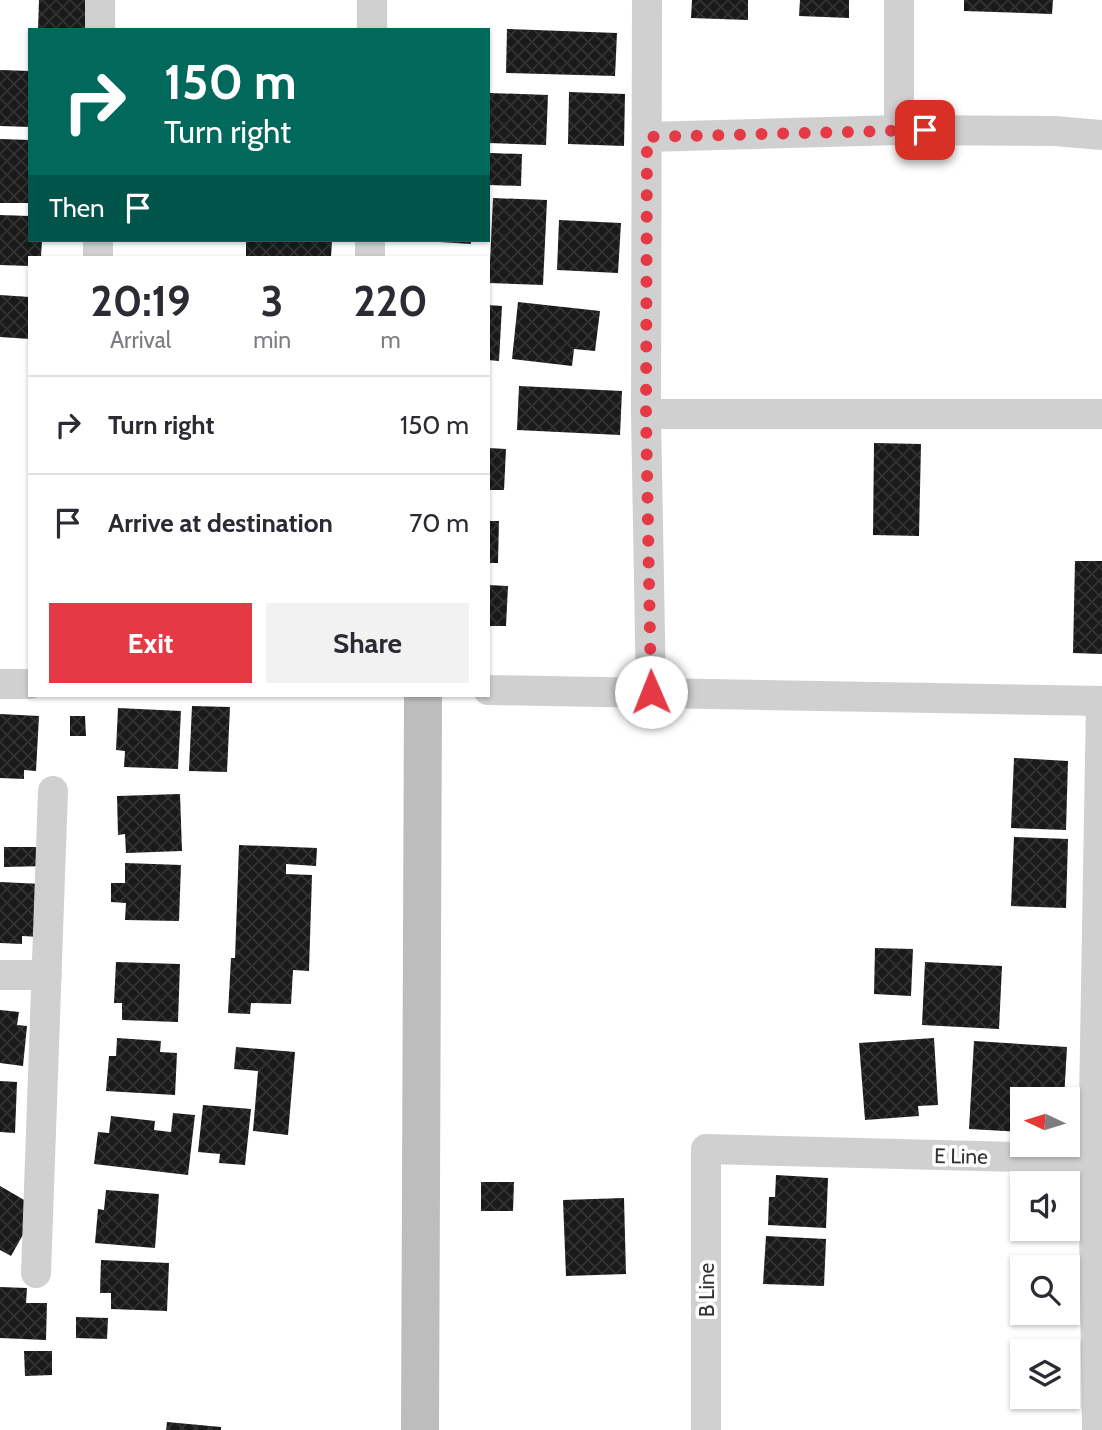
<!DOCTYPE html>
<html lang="en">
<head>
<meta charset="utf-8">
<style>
  :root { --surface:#fff; --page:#f2f2f3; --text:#2b2b33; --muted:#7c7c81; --line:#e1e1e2; --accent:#e63946 }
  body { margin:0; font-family:Cabin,sans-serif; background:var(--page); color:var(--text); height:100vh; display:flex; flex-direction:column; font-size:26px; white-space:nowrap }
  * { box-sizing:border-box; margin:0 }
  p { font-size:23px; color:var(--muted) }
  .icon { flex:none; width:38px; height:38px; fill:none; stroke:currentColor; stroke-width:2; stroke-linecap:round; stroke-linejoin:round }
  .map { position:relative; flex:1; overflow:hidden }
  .sheet { position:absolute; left:28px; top:256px; width:462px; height:441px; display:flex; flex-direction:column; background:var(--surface); border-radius:0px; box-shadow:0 2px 5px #0004 }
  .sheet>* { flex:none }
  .hud { position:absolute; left:28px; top:28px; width:462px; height:214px; border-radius:0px; box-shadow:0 2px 5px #0004; background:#00695c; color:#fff; overflow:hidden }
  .needle { width:46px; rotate:274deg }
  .buttons { position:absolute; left:1010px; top:1087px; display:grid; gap:14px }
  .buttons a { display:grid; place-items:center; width:70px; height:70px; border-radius:0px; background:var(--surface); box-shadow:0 2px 5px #0004; font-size:35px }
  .pin { position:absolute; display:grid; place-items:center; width:60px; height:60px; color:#fff; margin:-30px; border-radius:14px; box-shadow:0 4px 10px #0006 }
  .me { position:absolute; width:77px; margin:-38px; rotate:359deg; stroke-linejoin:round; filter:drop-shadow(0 0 5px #0008) }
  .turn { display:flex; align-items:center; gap:24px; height:147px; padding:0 21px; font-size:32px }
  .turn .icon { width:91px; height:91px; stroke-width:2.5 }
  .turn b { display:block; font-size:49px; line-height:60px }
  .then { display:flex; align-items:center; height:66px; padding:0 21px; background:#0003; gap:14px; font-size:26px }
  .eta { display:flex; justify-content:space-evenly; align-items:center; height:119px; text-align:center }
  .eta b { font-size:42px; font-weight:800; line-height:49px }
  .action { display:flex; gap:14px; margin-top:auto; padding:14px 21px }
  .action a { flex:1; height:80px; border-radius:0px; background:var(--accent); color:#fff; font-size:28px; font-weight:800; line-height:80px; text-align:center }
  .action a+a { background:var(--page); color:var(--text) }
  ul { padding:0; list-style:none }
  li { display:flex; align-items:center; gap:21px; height:98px; padding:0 21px; border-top:2px solid var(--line) }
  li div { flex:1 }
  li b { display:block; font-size:26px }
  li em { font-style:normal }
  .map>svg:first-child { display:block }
  .building { fill:url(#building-cross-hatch) }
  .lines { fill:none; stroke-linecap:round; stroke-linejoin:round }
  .street { stroke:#d0d0d0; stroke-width:30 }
  .secondary { stroke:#bdbdbd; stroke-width:38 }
  .route { stroke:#e63946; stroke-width:12; stroke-dasharray:0 21.6 }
  .labels { text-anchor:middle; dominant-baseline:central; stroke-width:7; stroke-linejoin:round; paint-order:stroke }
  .street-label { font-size:21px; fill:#333; stroke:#fff }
</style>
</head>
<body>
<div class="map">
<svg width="1102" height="1430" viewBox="0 0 1102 1430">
  <defs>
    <pattern id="building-cross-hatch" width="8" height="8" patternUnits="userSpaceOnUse" patternTransform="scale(1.75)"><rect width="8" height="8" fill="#1a1a1a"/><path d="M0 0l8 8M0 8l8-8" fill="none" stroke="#333"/></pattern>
  </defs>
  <rect width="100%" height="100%" fill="#fff"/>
  <path class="building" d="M39,0H89L88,30H38Z
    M692,0H748V20L691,18Z
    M800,0H849V18L799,16Z
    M964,0H1053L1052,14L964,11Z
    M507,29L617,33L615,76L506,73Z
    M0,70L30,71V127L0,126Z
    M569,92L625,94L624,146L568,144Z
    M490,93L548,95L546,145L488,143Z
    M0,139L30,140V203H0Z
    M490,153L522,154L521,186L489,185Z
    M493,198L547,200L543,285L489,283Z
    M0,215L30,216V240H42L41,257H30V266L0,265Z
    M559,220L621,223L618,273L557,270Z
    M246,240L332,241L331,257H246Z
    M440,240H471V244L440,242Z
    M0,295L30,297V339L0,337Z
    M518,302L600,311L595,351L574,349L572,366L512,359Z
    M488,305L502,306L499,361L488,360Z
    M519,386L622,391L620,435L517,430Z
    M874,443L921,444L919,536L873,535Z
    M488,448L506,449L504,490H488Z
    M488,521H499L498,563H488Z
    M1075,561H1102V654L1073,653Z
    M488,585L508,586L506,626H488Z
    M192,706L230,707L227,772L189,771Z
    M118,708L181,711L178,769L124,767L125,751L116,750Z
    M0,714L39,716L36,771L24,770V779L0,778Z
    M70,716H85L86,736H70Z
    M1014,758L1068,761L1066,830L1011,828Z
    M180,794L182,851L126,853L125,834L118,835L117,796Z
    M1014,837L1068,839L1066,908L1011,906Z
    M239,845L317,848L316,866L286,864V874L312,875L309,971L293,970L291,1004L251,1003L250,1014L228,1013L231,958H235Z
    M4,847H49V866L4,867Z
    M125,863L181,865L179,921L125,920L126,903L111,902V883H125Z
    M0,882L42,884L40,937L22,936V944L0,943Z
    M875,948L913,949L911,996L874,994Z
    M116,962L180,964L178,1022L122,1020V1003H114Z
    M925,962L1002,966L999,1029L922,1025Z
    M0,1010L19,1012L17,1025L27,1026L23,1066L0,1063Z
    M117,1038L161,1041L160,1052L177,1053L175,1095L106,1091L109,1056H116Z
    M934,1038L938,1105L918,1106L919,1116L865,1120L859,1043Z
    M974,1041L1067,1047L1064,1099H1022V1132L969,1129Z
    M236,1047L295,1052L288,1135L253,1131L258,1071L234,1069Z
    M0,1081L17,1082L15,1133L0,1132Z
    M203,1105L251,1109L245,1165L219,1163L220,1154L198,1152Z
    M173,1113L195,1115L188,1175L94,1164L98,1132L109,1133L111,1116L155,1121L154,1130L171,1132Z
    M776,1175L828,1178L826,1228L768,1225L769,1197H775Z
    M481,1182H514L513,1211H481Z
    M0,1186L38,1208L11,1256L0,1250Z
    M106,1190L159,1194L155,1248L95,1243L98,1209L104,1210Z
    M624,1198L626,1274L566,1276L563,1200Z
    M766,1236L826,1239L824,1286L763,1284Z
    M101,1260L169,1263L167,1311L111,1309V1293H100Z
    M0,1287L27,1288L26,1303H47L46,1340L0,1338Z
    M76,1317L108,1318L107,1339L76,1338Z
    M24,1351H52V1375L25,1376Z
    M167,1422L221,1427V1430H166Z"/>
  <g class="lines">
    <path class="street" d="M647,0L646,414L651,692
      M899,0V130
      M100,30V0
      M372,30V0
      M647,137L899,130L1055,131L1102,135
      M98,257V240
      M370,257V240
      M646,414H1102
      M0,684H30
      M488,690L1102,701
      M0,975H47
      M1093,1159L1097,1430
      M36,1273L53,791
      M706,1430V1149L1093,1159L1101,701"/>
    <path class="secondary" d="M420,1430L423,695"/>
  </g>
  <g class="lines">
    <path class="route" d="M651,692L646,414L647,137L925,130"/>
  </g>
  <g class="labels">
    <g class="street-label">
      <text transform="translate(961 1156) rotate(1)">E Line</text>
      <text transform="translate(706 1290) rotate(-90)">B Line</text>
    </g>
  </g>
</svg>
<div class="buttons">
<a><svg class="needle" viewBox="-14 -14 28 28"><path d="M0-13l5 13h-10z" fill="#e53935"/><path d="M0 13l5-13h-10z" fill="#7c7c81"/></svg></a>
<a><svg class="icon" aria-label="sound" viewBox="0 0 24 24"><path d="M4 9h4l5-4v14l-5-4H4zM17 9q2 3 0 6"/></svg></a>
<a><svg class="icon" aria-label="search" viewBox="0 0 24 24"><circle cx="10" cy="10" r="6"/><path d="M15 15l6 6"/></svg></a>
<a><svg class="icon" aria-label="layers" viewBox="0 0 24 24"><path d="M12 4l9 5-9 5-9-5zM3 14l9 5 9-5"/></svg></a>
</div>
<div class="pin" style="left:925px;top:130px;background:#d93025"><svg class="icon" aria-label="arrive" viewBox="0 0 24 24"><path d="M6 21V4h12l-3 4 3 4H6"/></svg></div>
<svg class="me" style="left:651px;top:692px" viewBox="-20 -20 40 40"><circle r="19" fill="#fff"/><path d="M0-13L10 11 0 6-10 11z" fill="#e63946"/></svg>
<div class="hud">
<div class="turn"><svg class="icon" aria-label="right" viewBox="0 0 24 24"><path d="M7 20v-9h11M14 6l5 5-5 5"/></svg><div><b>150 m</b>Turn right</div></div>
<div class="then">Then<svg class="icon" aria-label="arrive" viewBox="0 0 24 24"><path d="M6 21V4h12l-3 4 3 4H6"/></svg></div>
</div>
<section class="sheet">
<div class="eta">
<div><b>20:19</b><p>Arrival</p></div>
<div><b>3</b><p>min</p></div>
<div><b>220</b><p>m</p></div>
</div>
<ul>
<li><svg class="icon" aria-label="right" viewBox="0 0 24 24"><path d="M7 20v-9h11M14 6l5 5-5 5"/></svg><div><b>Turn right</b></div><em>150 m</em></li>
<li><svg class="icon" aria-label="arrive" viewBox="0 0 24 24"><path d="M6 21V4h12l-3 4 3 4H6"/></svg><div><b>Arrive at destination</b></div><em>70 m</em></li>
</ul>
<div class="action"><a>Exit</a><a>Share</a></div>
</section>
</div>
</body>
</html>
